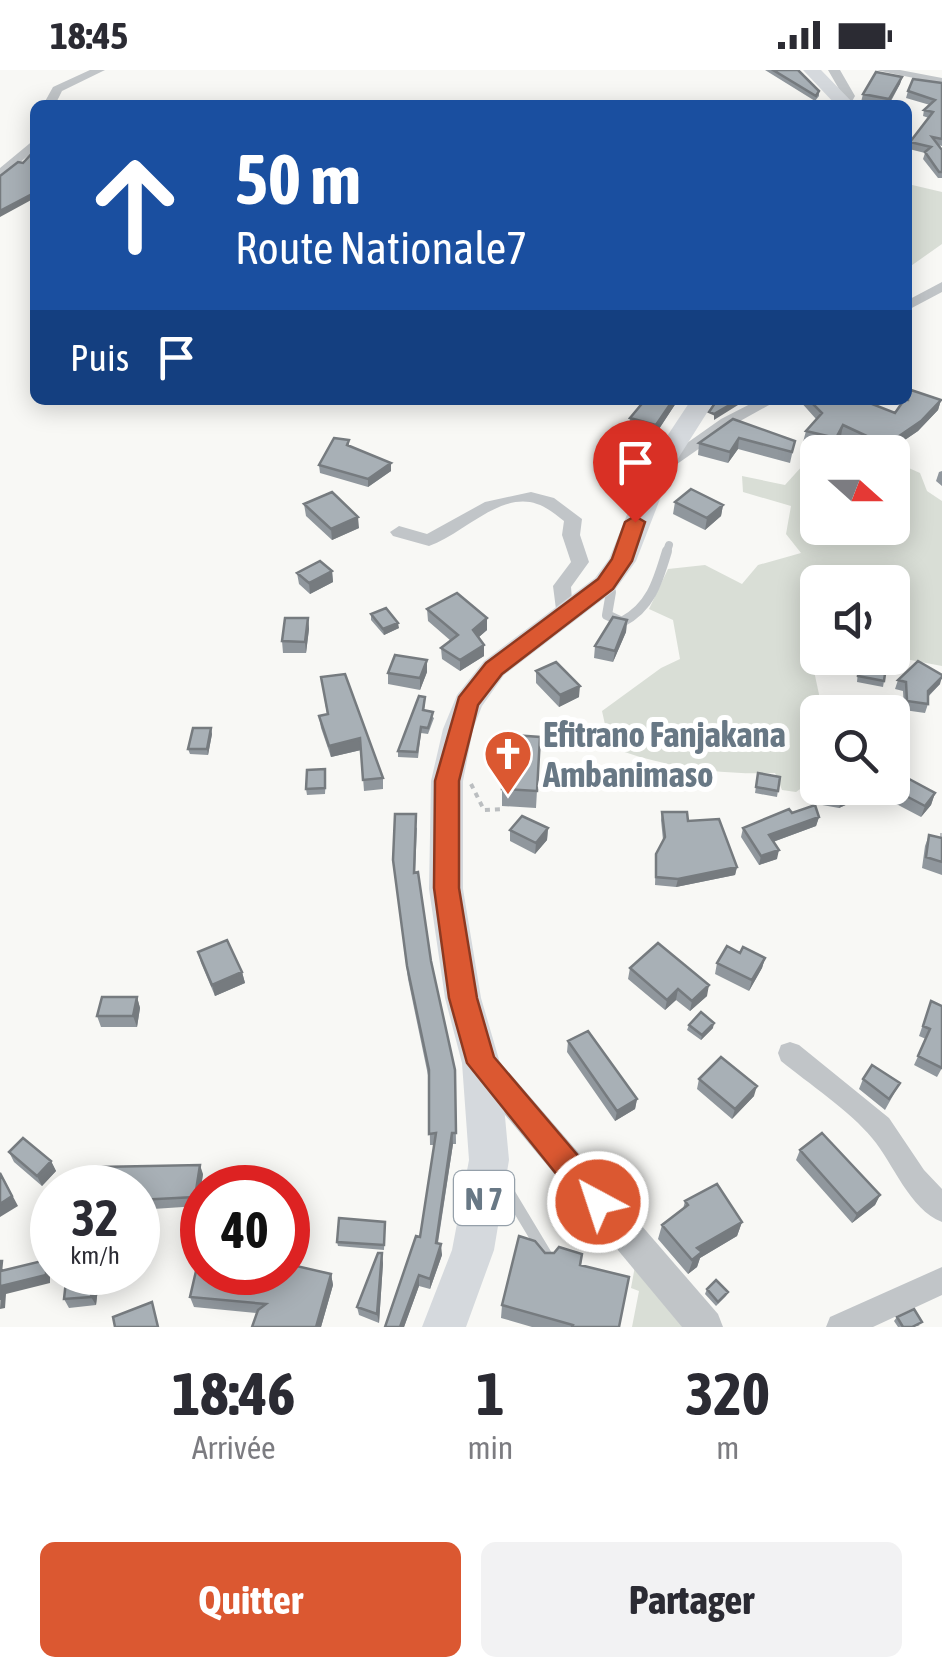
<!DOCTYPE html>
<html lang="fr">
<head>
<meta charset="utf-8">
<style>
  :root { --surface:#fff; --page:#f2f2f3; --text:#2b2b33; --muted:#7c7c81; --accent:#db5831 }
  body { margin:0; font-family:"Asap Condensed",sans-serif; background:var(--page); color:var(--text); height:100vh; display:flex; flex-direction:column; font-size:38px; white-space:nowrap }
  * { box-sizing:border-box; margin:0 }
  p { font-size:32px; color:var(--muted) }
  .icon { flex:none; width:55px; height:55px; fill:none; stroke:currentColor; stroke-width:2; stroke-linecap:round; stroke-linejoin:round }
  .map { position:relative; height:1257px; overflow:hidden }
  .panel { display:flex; flex-direction:column; background:var(--surface); flex:1 }
  .panel>* { flex:none }
  .banner { position:absolute; left:30px; top:30px; width:882px; height:305px; border-radius:15px; box-shadow:0 5px 25px #0003; background:#1a4fa0; color:#fff; overflow:hidden }
  .needle { width:65px; rotate:111deg }
  .fabs { position:absolute; left:800px; top:365px; display:grid; gap:20px }
  .fabs a { display:grid; place-items:center; width:110px; height:110px; border-radius:15px; background:var(--surface); box-shadow:0 5px 25px #0003; font-size:50px }
  .speed { position:absolute; left:30px; top:1095px; display:flex; gap:20px; font-size:50px; font-weight:700; text-align:center }
  .speed>* { display:grid; place-content:center; width:130px; height:130px; border-radius:50%; background:var(--surface); box-shadow:0 5px 25px #0003; line-height:1 }
  .speed small { font-size:25px; font-weight:400 }
  .speed .limit { border:15px solid #d22; background:#fff; color:#111 }
  .pin { position:absolute; display:grid; place-items:center; width:85px; height:85px; color:#fff; margin:-102px -42px; border-radius:50% 50% 50% 0; rotate:-45deg; box-shadow:0 0 10px #0007 }
  .pin .icon { rotate:45deg }
  .me { position:absolute; width:110px; margin:-55px; rotate:320deg; stroke-linejoin:round; filter:drop-shadow(0 0 8px #0008) }
  .turn { display:flex; align-items:center; gap:35px; height:210px; padding:0 40px; font-size:45px }
  .turn .icon { width:130px; height:130px; stroke-width:2.5 }
  .turn b { display:block; font-size:70px; line-height:85px }
  .then { display:flex; align-items:center; height:95px; padding:0 40px; background:#0003; gap:20px; font-size:38px }
  .eta { display:flex; justify-content:space-evenly; align-items:center; height:170px; text-align:center }
  .eta b { font-size:60px; font-weight:700; line-height:70px }
  .action { display:flex; gap:20px; margin-top:auto; padding:20px 40px }
  .action a { flex:1; height:115px; border-radius:15px; background:var(--accent); color:#fff; font-size:40px; font-weight:700; line-height:115px; text-align:center }
  .action a+a { background:var(--page); color:var(--text) }
  .status { display:flex; justify-content:space-between; align-items:center; height:70px; padding:0 50px; background:var(--surface); direction:ltr }
  .status svg { height:28px; fill:currentColor }
  .map>svg:first-child { display:block }
  .green { fill:#d9ded6 }
  .lines { fill:none; stroke-linecap:round; stroke-linejoin:round }
  .path { stroke:#bbbec0; stroke-width:4; stroke-dasharray:5 5; stroke-linecap:butt }
  .service-far2 { stroke:#c1c5c8; stroke-width:8 }
  .service-far1 { stroke:#c1c5c8; stroke-width:10 }
  .service { stroke:#c1c5c8; stroke-width:12 }
  .minor { fill:#c1c5c8; fill-rule:evenodd }
  .tertiary { fill:#c1c5c8; fill-rule:evenodd }
  .primary { fill:#d5d9dd; fill-rule:evenodd }
  .wall { fill:#90979d }
  .shaded-wall { fill:#767b7f }
  .building { fill:#a8b0b6; stroke:#767b7f; stroke-width:2.5 }
  .route { fill:#db5831; stroke:#8e3920; stroke-width:2.5 }
  .labels { text-anchor:middle; dominant-baseline:central; stroke-width:10; stroke-linejoin:round; paint-order:stroke }
  .shield { fill:#fff; stroke:#95a0aa; stroke-width:2.5 }
  .shield-label { font-size:32px; font-weight:bold; fill:#687885 }
  .poi-label { font-size:35px; font-weight:bold; fill:#687885; stroke:#fff; text-anchor:start }
</style>
</head>
<body>
<div class="status"><b>18:45</b><svg viewBox="0 0 49 12"><path d="M0 12V9h3v3zM5 12V6h3v6zM10 12V3h3v9zM15 12V0h3v12zM26 1h20v11H26zM47 4h2v5h-2z"/></svg></div>
<div class="map">
<svg width="942" height="1257" viewBox="0 0 942 1257">
  <rect width="100%" height="100%" fill="#f8f8f5"/>
  <path class="green" d="M908,114L942,122V174L908,198Z
    M813,384L817,385L818,458H892L893,391L920,403L927,421L942,431V596L900,588L893,582L892,512H818L817,575L810,582L820,629L853,642H818L817,707L796,722L782,720L775,703C718,705 664,697 610,677L602,641L661,598L680,589L673,550L649,539L668,499L705,495L742,514L758,495L801,483L786,464L791,436L743,422L742,406L785,415Z
    M635,1196L687,1257H632L639,1221L631,1218Z"/>
  <g class="lines">
    <path class="path" d="M471,714L484,740L503,739
      M942,763V769"/>
    <path class="service-far2" d="M666,484L669,475"/>
    <path class="service-far1" d="M606,515L611,522L607,545L622,552C651,537 658,511 667,481"/>
    <path class="service" d="M500,1108L548,1188"/>
    <path class="minor" d="M90,0H105L62,21L55,35H43L53,17Z
      M828,0H840L855,26L850,35L839,34L843,26Z
      M876,0H900L942,8V14Z
      M35,69V80L0,109V98Z
      M942,212V222L908,240V230Z
      M758,330H778L733,355L667,401H655L653,397L721,349Z
      M531,422L554,428L582,449L580,465L589,492L571,517L573,543L571,547H557L553,516L571,492L562,465L564,451C556,445 547,437 537,434C500,421 462,465 429,476L393,466L390,462L399,456L427,464L485,432Z
      M790,972L799,975L889,1048L924,1100L942,1119V1152C909,1139 894,1094 872,1068C851,1042 808,1013 781,991L778,983L781,975Z
      M942,1197V1225L873,1257H826L830,1247Z"/>
    <path class="tertiary" d="M482,980L493,984L718,1244L723,1257H682L471,1004L466,994L471,984Z"/>
    <path class="primary" d="M803,0H821L855,35H836Z
      M691,330H715L672,398L636,491L615,520L504,605L482,636L473,659L463,711V819L481,928L500,993L509,1090L494,1180L466,1257H422L452,1180L469,1090L462,993L445,928L429,819L431,711L443,659L457,625L484,591L595,508L609,489L646,398Z"/>
  </g>
  <path class="wall" d="M765,0H798L819,21V26L815,31Z
    M902,7L900,14L889,35L861,32L863,24Z
    M942,13V76L938,75L942,80V108H938L923,89L925,83L909,79L910,72L929,48L923,46L924,40L930,35L906,28L908,21Z
    M678,330L655,365L629,358L630,348Z
    M799,330H862L895,343L941,330L938,340L918,361L887,382H877L841,366L834,378L803,372L806,361L816,349Z
    M733,349L795,371L790,393L738,379L728,393L698,385L699,373Z
    M349,370V376L391,401L368,417L320,403L319,395Z
    M942,401V416L936,411L939,402Z
    M675,432L723,435L721,446L705,460L673,444Z
    M304,434L359,458L332,470L306,446Z
    M332,501L333,512L310,524L299,514L297,503Z
    M427,539L487,560L479,567L484,586L460,601L442,589L441,578L451,571L428,551Z
    M371,544L399,558L384,565L371,550Z
    M308,548L309,559L306,583H283L282,571Z
    M627,550L626,562L613,592L594,588L595,576Z
    M855,588H882L878,596L884,611L883,617L857,612L859,590Z
    M536,601L579,627L559,637L536,613Z
    M427,602L420,620L388,614V603Z
    M321,607L383,708V719L364,721L361,680L331,687L321,658L319,646L327,644Z
    M898,610L940,614L928,627V634L925,643L904,640L903,621L895,619Z
    M425,633L424,640L434,648L428,664L421,663L418,688L398,687V681Z
    M212,664L208,685L190,684L188,679Z
    M540,667L536,738L502,736V719L512,676Z
    M758,703L780,707L777,727L755,723Z
    M326,705L325,724L307,725L306,719Z
    M812,711L850,733L839,738L811,733V717Z
    M850,718H879L880,724L878,730L852,728Z
    M887,718H892L935,723L931,735L921,747L883,727Z
    M662,742L688,751L737,797L735,805L676,817L655,815L656,784L663,770L661,750Z
    M792,743L819,747L816,756L773,772L777,789L759,795L741,767L743,758Z
    M417,757L415,803L431,891L455,1000L456,1074H453L438,1173L442,1185L430,1219L419,1216L404,1257H385L420,1167L434,1075H430L429,1010L408,909L393,790Z
    M548,758L547,770L535,784L510,771V760Z
    M929,765L942,768V805L922,798L925,776Z
    M198,882L242,902L245,913L215,926L201,893Z
    M740,883L765,888L762,898L749,921L715,904L717,893Z
    M630,898L707,926L690,941L676,930L665,940L628,909Z
    M137,927L140,938L137,957H101L97,946Z
    M931,931L942,998L937,1007L914,995L926,969L919,966Z
    M689,955L713,958L701,970L687,960Z
    M568,971L637,1029L635,1039L615,1051L567,982Z
    M699,1009L754,1026L732,1049L697,1019Z
    M863,1009L900,1013L885,1040L859,1019Z
    M800,1080L880,1125L875,1135L852,1153L796,1090Z
    M9,1082L51,1091L56,1101L42,1116L14,1092Z
    M203,1104L198,1136L138,1140V1118Z
    M685,1131L742,1152L737,1166L700,1188L697,1197L688,1204L658,1169L662,1155L683,1139Z
    M385,1152L384,1180L338,1176L337,1172Z
    M582,1184L581,1195L619,1257H532L501,1248L502,1235Z
    M383,1193L379,1253L359,1245L357,1237Z
    M67,1202H100L96,1235L69,1238L64,1229Z
    M331,1204L333,1215L321,1257H252L257,1243L194,1237L190,1227Z
    M707,1219L728,1222L726,1226L716,1236L705,1224Z
    M897,1247L920,1256L898,1257L894,1251Z"/>
  <path class="shaded-wall" d="M902,7L900,14L888,35L889,29Z
    M32,124L33,129L0,147V141Z
    M673,330H678L655,365L656,355Z
    M738,330H746L714,350V344Z
    M941,330L938,340L918,361L887,382H884L886,375Z
    M843,355L841,366L834,378L836,368Z
    M739,368L738,379L728,393L730,382Z
    M391,393V401L368,417V409Z
    M723,435L721,446L705,460L707,448Z
    M358,447L359,458L332,470L331,459Z
    M332,501L333,512L310,524L309,513Z
    M308,548L309,559L306,583L305,572Z
    M487,548V560L473,572V560Z
    M627,550L626,562L613,592L615,581Z
    M398,553L399,558L384,565L383,559Z
    M484,575V586L460,601V590Z
    M427,590V602L420,620V608Z
    M942,607L940,614L924,630L928,621Z
    M580,616L579,627L559,637L560,625Z
    M211,658L212,664L208,685L207,679Z
    M360,668L361,680L331,687L329,676Z
    M935,723L931,735L921,747L925,736Z
    M851,728L850,733L839,738L841,732Z
    M819,747L816,756L767,774L769,765Z
    M548,758L547,770L535,784L536,773Z
    M779,780L777,789L759,795L761,786Z
    M737,797L735,805L676,817L678,809Z
    M765,888L762,898L749,921L752,910Z
    M242,902L245,913L215,926L212,915Z
    M709,915L707,926L690,941L692,931Z
    M678,919L676,930L665,940L667,930Z
    M137,927L140,938L137,957L133,946Z
    M714,953L713,958L701,970L702,965Z
    M757,1016L754,1026L732,1049L735,1039Z
    M637,1029L635,1039L615,1051L617,1041Z
    M452,1063L453,1074L436,1183V1173Z
    M51,1091L56,1101L42,1116L37,1106Z
    M200,1095L203,1104L198,1136L195,1127Z
    M0,1102L18,1136L0,1147Z
    M880,1125L875,1135L852,1153L857,1144Z
    M742,1152L737,1166L700,1188L697,1197L688,1204L697,1178Z
    M441,1174L442,1185L430,1219V1209Z
    M382,1183L383,1193L379,1253L377,1244Z
    M46,1190L50,1198V1213L6,1224L5,1238L0,1239L1,1216Z
    M94,1202H100L96,1235L91,1227Z
    M331,1204L333,1215L321,1257H316Z
    M419,1205V1216L404,1257H400Z"/>
  <path class="building" d="M773,0H798L819,21L816,26Z
    M876,2L902,7L889,29L863,24Z
    M913,9L942,13V69L932,67L942,80V102H939L925,82L931,77L910,72L933,42L924,40L935,30L908,21Z
    M35,80V125L32,124L0,141V106L18,92L23,93Z
    M911,320L941,330L921,351L886,375L843,355L836,368L806,361L822,343L809,330H862L895,343L904,330H908V326Z
    M645,330H673L656,355L630,348Z
    M717,330H738L714,344L709,342Z
    M733,349L795,371L792,382L739,368L730,382L699,373Z
    M334,368L349,370L347,375L391,393L368,409L319,395Z
    M691,419L723,435L707,448L675,432Z
    M332,422L358,447L331,459L304,434Z
    M320,491L332,501L309,513L297,503Z
    M457,523L487,548L473,560L484,575L460,590L441,578L458,565L427,539Z
    M386,538L398,553L383,559L371,544Z
    M613,547L627,550L615,581L595,576Z
    M285,548H308L305,572L282,571Z
    M395,585L427,590L420,608L388,603Z
    M860,588H881L877,595L886,597L884,611L858,606Z
    M918,591L942,605V607L928,621V634L907,631L906,612L898,610Z
    M556,592L580,616L560,625L536,601Z
    M345,604L383,708L363,710L360,668L329,676L319,646L328,644L321,607Z
    M419,626L425,627L423,640L433,642L428,658L421,657L417,682L398,681Z
    M193,658H211L207,679H188Z
    M513,665L540,667L537,721L502,719L506,675L512,676Z
    M325,699V718L306,719L307,700Z
    M758,703L780,707L778,721L756,717Z
    M898,703L935,723L925,736L891,718H892V709Z
    M812,711L818,712V718H844L851,728L841,732L813,727Z
    M853,718H879L880,724L853,722Z
    M815,735L819,747L769,765L779,780L761,786L743,758L789,739L792,743Z
    M662,742H687L688,751L719,749L737,797L678,809L656,807V784L665,767Z
    M395,744H416L414,803L418,802L431,891L455,1000L456,1063H452L436,1173L441,1174L430,1209L419,1205L400,1257H385L416,1166L420,1167L436,1063L429,1064V1000L407,896L393,790Z
    M522,746L548,758L536,773L510,760Z
    M929,765L942,768V792L926,787Z
    M227,870L242,902L212,915L198,882Z
    M658,873L709,915L692,931L678,919L667,930L630,898Z
    M727,876L740,883L743,877L765,888L752,910L717,893Z
    M102,927H137L133,946H97Z
    M931,931L942,936V998L918,986L930,959L923,956Z
    M701,942L714,953L702,965L689,955Z
    M588,961L637,1029L617,1041L568,971Z
    M721,987L757,1016L735,1039L699,1009Z
    M872,995L900,1013L889,1029L863,1009Z
    M822,1063L880,1125L857,1144L800,1080Z
    M23,1068L51,1091L37,1106L9,1082Z
    M200,1095L195,1127L138,1130V1118H96L98,1097Z
    M0,1103L12,1126L0,1134Z
    M717,1114L742,1152L697,1178L702,1182L692,1190L662,1155L688,1135L685,1131Z
    M339,1148L385,1152L384,1175L337,1172Z
    M519,1166L535,1171L545,1183H554L559,1177L582,1184L580,1195L629,1207L619,1257H572L573,1255L502,1235Z
    M378,1183H382L377,1244L357,1237Z
    M199,1188H202V1202H288V1194L331,1204L316,1257H252L258,1240L266,1234L190,1227Z
    M46,1190V1205L1,1216L0,1230V1191H2L1,1201Z
    M67,1202H94L91,1227L64,1229Z
    M716,1210L728,1222L718,1232L707,1219Z
    M152,1232L158,1257H115L113,1247Z
    M914,1239L922,1252L912,1257H903L897,1247Z"/>
  <path class="route" d="M635,446L645,452L632,491L613,519L502,604L478,635L459,711V818L477,928L494,987L608,1121L613,1132L608,1142L598,1147L587,1142L467,993L449,928L434,818L435,711L459,627L486,593L598,509L612,489L625,452Z"/>
  <defs>
    <g id="church-pin" transform="scale(2.5)"><path d="M0 17L-7.5 6A9.5 9.5 0 1 1 7.5 6Z" fill="#db5831" stroke="#fff"/><path d="M-1.2-6h2.4v3.5h3.3v2.4h-3.3V6h-2.4V-.1h-3.3v-2.4h3.3Z" fill="#fff"/></g>
  </defs>
  <g fill-rule="evenodd">
    <use href="#church-pin" x="508" y="684"/>
  </g>
  <g class="labels">
    <rect class="shield" x="454" y="1101" width="60" height="54" rx="8"/>
    <g class="shield-label">
      <text x="484" y="1128">N 7</text>
    </g>
    <g class="poi-label">
      <text x="543" y="664">Efitrano Fanjakana<tspan x="543" dy="40">Ambanimaso</tspan></text>
    </g>
  </g>
</svg>
<div class="fabs">
<a><svg class="needle" viewBox="-14 -14 28 28"><path d="M0-13l5 13h-10z" fill="#e53935"/><path d="M0 13l5-13h-10z" fill="#7c7c81"/></svg></a>
<a><svg class="icon" aria-label="sound" viewBox="0 0 24 24"><path d="M4 9h4l5-4v14l-5-4H4zM17 9q2 3 0 6"/></svg></a>
<a><svg class="icon" aria-label="search" viewBox="0 0 24 24"><circle cx="10" cy="10" r="6"/><path d="M15 15l6 6"/></svg></a>
</div>
<div class="speed"><div>32<small>km/h</small></div><div class="limit">40</div></div>
<div class="pin" style="left:635px;top:452px;background:#d93025"><svg class="icon" aria-label="arrive" viewBox="0 0 24 24"><path d="M6 21V4h12l-3 4 3 4H6"/></svg></div>
<svg class="me" style="left:598px;top:1132px" viewBox="-20 -20 40 40"><circle r="17" fill="#db5831" stroke="#fff" stroke-width="3"/><path d="M0-11L8 9 0 5-8 9z" fill="#fff"/></svg>
<div class="banner">
<div class="turn"><svg class="icon" aria-label="ahead" viewBox="0 0 24 24"><path d="M12 20V5M6 11l6-6 6 6"/></svg><div><b>50 m</b>Route Nationale7</div></div>
<div class="then">Puis<svg class="icon" aria-label="arrive" viewBox="0 0 24 24"><path d="M6 21V4h12l-3 4 3 4H6"/></svg></div>
</div>
</div>
<section class="panel">
<div class="eta">
<div><b>18:46</b><p>Arrivée</p></div>
<div><b>1</b><p>min</p></div>
<div><b>320</b><p>m</p></div>
</div>
<div class="action"><a>Quitter</a><a>Partager</a></div>
</section>
</body>
</html>
